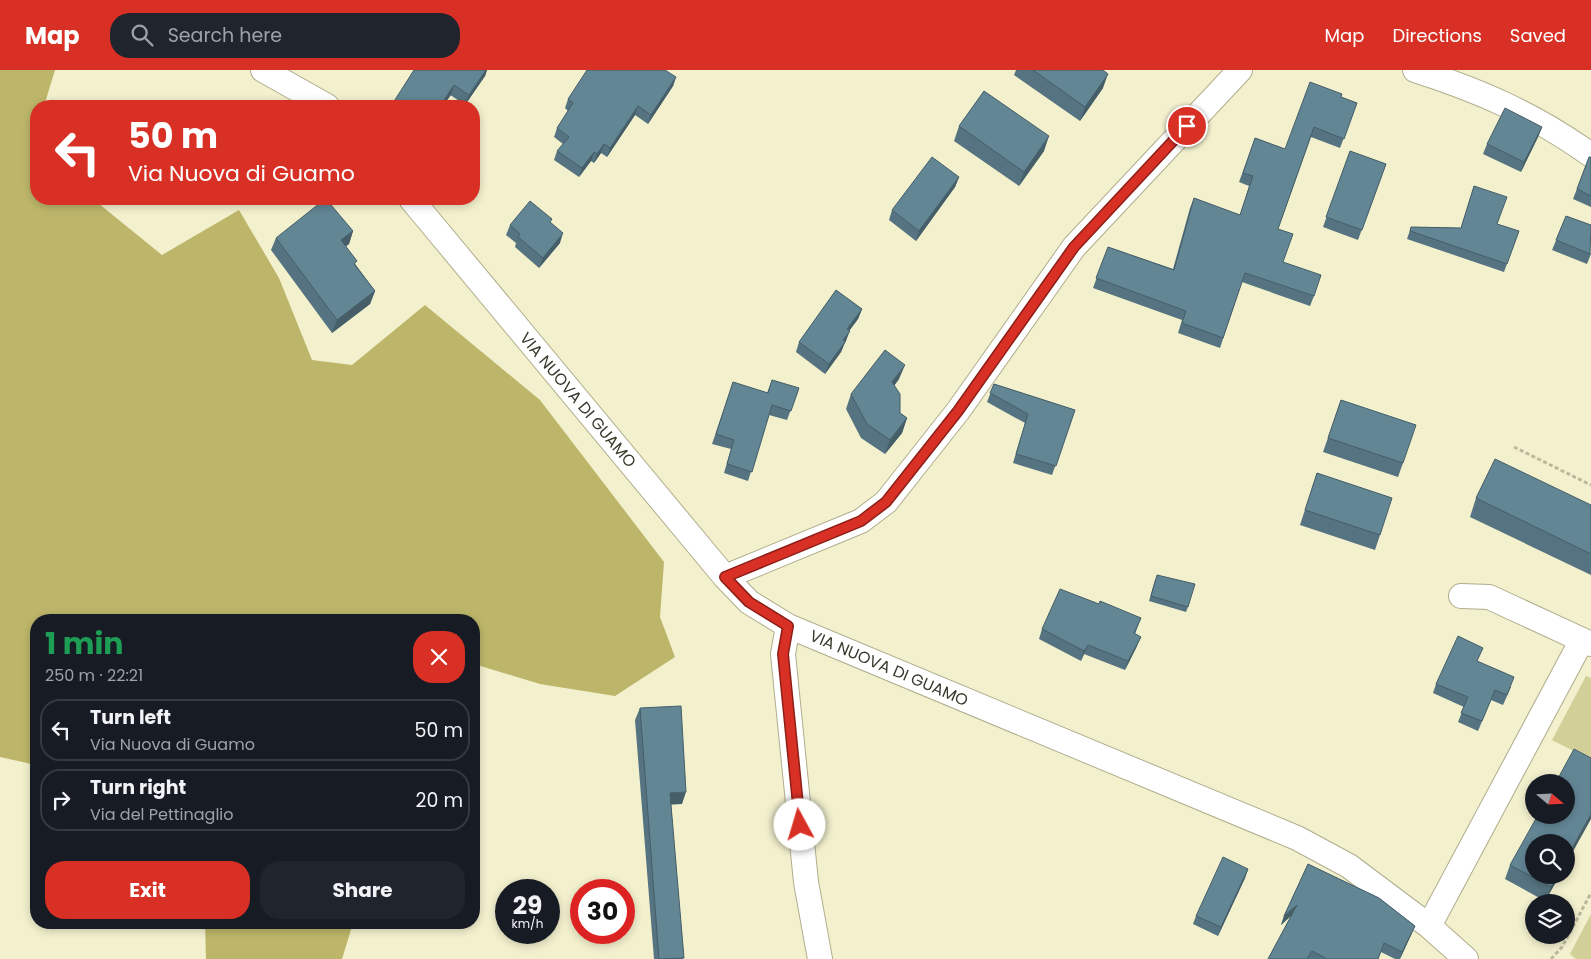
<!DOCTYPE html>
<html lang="en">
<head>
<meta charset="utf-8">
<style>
  :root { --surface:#171b24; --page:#20242c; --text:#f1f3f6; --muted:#9ea1a6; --line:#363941; --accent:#d93025 }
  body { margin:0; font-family:Poppins,sans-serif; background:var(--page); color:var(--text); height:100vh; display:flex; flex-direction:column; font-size:19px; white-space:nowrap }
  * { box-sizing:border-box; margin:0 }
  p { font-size:16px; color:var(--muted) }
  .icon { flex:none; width:28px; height:28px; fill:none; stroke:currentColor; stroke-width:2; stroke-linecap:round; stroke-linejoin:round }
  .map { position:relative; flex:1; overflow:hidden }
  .drawer { position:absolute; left:30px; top:544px; width:450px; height:315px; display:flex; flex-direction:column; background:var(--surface); border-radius:20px; box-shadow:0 2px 8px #0003 }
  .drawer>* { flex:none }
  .hud { position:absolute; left:30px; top:30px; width:450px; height:105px; border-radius:20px; box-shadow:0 2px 8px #0003; background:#d93025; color:#fff; overflow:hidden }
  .needle { width:32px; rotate:109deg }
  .tools { position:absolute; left:1525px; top:704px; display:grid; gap:10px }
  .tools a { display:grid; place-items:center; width:50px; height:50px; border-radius:50%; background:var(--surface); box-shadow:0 2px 8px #0003; font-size:25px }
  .speed { position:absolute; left:495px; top:809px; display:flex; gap:10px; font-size:25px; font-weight:700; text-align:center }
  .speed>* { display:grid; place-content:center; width:65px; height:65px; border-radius:50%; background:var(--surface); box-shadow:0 2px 8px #0003; line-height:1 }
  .speed small { font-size:12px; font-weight:400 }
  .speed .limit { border:8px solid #d22; background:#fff; color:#111 }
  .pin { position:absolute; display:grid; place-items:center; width:42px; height:42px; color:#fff; margin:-21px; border:2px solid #fff; border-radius:50%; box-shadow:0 1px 5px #0007 }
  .me { position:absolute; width:55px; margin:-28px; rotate:354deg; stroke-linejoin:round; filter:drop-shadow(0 0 4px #0008) }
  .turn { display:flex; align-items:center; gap:18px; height:105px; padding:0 15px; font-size:22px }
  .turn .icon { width:65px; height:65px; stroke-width:2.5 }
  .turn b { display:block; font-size:35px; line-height:42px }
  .round { display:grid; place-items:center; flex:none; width:52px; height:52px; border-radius:20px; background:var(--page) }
  .headline { display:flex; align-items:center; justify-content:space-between; height:85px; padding:0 15px }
  h1 { font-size:30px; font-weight:700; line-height:38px; color:#1e9e55 }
  .button { display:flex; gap:10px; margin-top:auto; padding:10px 15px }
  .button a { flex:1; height:58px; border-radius:20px; background:var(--accent); color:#fff; font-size:20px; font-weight:700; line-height:58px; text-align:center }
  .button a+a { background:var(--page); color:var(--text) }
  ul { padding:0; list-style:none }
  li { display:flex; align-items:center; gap:15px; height:62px; margin:0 10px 8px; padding:0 5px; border:2px solid var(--line); border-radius:20px }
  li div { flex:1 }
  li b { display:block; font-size:19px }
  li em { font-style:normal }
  header { display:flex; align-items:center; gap:30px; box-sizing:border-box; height:70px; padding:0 25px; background:var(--accent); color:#fff }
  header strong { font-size:24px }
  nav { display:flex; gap:28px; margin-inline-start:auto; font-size:18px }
  .search { width:350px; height:45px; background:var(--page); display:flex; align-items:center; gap:12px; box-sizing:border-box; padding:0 18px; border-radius:20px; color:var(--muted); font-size:19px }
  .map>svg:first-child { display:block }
  .green { fill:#d3cf99 }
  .forest { fill:#bdb66a }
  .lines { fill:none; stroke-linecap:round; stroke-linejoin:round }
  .minor-casing { stroke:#b0ad8d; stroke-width:26 }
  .path { stroke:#bbb99c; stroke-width:3; stroke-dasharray:4 2.5; stroke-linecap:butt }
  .minor { stroke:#fff; stroke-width:24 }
  .wall { fill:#557380 }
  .shaded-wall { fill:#455e68 }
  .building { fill:#638695; stroke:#455e68 }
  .route-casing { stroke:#8d1f18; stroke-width:12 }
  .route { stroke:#d93025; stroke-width:9 }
  .labels { text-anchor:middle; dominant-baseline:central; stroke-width:5; stroke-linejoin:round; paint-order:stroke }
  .street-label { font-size:16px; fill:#3a392c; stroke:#fff }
</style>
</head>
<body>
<header>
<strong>Map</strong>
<div class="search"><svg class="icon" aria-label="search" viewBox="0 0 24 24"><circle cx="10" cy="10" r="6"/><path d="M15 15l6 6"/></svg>Search here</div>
<nav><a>Map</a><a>Directions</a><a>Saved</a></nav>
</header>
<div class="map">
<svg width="1591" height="889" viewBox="0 0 1591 889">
  <rect width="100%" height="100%" fill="#f2f0cd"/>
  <path class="green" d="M1586,606L1591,608V690L1552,670Z
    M1591,844V889H1576L1570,884Z"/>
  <path class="forest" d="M0,0H55L44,36H36V60L31,78L36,83V129H93L162,185L239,140L279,208L312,290L352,295L425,235L540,330L664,492L660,547L675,587L615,626L540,614L474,594V550H36V695L0,687Z
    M205,853V852L353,853L342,889H206Z"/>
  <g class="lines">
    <g class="minor-casing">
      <path id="minor" d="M263,0L327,36
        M1415,0C1481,21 1535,45 1591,85
        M411,129L725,507L749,532L788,556L1297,768L1349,796L1429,856L1466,889
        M725,507L861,451L886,432L958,341L1074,177L1240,0
        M1461,526L1489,527L1591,574
        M788,556L783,584L806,812L820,889
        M1429,856L1582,570"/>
    </g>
    <path class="path" d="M1514,377L1591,415
      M1551,889L1562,877L1591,823"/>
    <use href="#minor" class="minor"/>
  </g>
  <path class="wall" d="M414,0H487L485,6L465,35Z
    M1016,0H1103V18L1080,51L1014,5Z
    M676,7L673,16L648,54L635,45L607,87L601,83L594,93L591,91L579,107L554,90L557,81L563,74L554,67L557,58L568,41L565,38L568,29Z
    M1341,27L1357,33L1340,78L1311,67L1278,159L1283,192L1314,226L1310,236L1242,212L1220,278L1178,263L1182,250L1093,218L1108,177L1173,199L1190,138L1194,128L1240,145L1249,116L1239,112L1255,68L1285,79Z
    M959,56L1044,81L1019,116L954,71Z
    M1542,57L1538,67L1521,102L1483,84L1487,74Z
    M1350,81L1386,94L1358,170L1323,157Z
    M1589,87H1591V137L1573,129Z
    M959,107L955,117L916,171L889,150L892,140Z
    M1474,116L1497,154L1519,161L1504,202L1407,169L1411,157L1461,158Z
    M1566,146L1591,184L1587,194L1552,180Z
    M551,153L560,173L539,198L515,177L516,173L506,165L510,155Z
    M353,161L349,174L346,176L356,195L375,221L370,234L332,263L271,180L276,168Z
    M862,239L858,249L849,261L846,271L844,274L841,282L825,304L796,282L799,272Z
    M899,309L894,316L900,343L907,348L902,363L885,384L861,368L846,339L851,324Z
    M772,310L799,318L787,350L769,345L748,411L724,403L731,379L712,374L733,312L767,323Z
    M994,314L1075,340L1052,405L1013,393L1025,353L987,332Z
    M1341,330L1403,393L1398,407L1323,382Z
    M1317,403L1380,465L1375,480L1300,455Z
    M1476,428L1591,435V505L1470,447Z
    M1155,510L1188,537L1186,542L1149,531Z
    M1099,534L1141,548L1135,564L1137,576L1125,600L1084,584L1081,591L1039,569L1042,559Z
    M1478,591L1511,617L1503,635L1491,630L1478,661L1458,652L1464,637L1433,623L1436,614Z
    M640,638L682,734H671L683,889H654L635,650Z
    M1308,794L1379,828L1415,856L1411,865L1400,889H1395L1381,882L1378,889H1268L1291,846L1281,855L1284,846Z
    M1510,795L1560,805L1545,831L1505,809Z
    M1248,799L1245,808L1218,866L1193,854L1196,846Z"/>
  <path class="shaded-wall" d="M486,0H487L485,6L465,35L469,25Z
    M1108,4L1103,18L1080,51L1085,37Z
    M676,7L673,16L648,54L651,45Z
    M454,15L451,25L443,36H440Z
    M638,36L635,45L607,87L610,78Z
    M1542,57L1538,67L1521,102L1524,92Z
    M1049,66L1044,81L1019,116L1024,102Z
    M604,74L601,83L594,93L597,84Z
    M594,82L591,91L579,107L582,98Z
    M959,107L955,117L916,171L919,161Z
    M353,161L349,174L337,183L341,170Z
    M563,163L560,173L539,198L543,188Z
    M375,221L370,234L332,263L337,250Z
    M862,239L858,249L843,269L847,259Z
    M850,261L841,282L825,304L829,294L843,270Z
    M905,295L899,309L886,326L892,312Z
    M907,348L902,363L885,384L890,370Z
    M1141,567L1137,576L1125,600L1128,591Z
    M1088,575L1084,584L1081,591L1084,581Z
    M686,722L682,734L666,735L670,723Z
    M1591,744V749L1566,794V789Z
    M1248,799L1245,808L1218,866L1221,857Z
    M1557,805H1560L1545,831L1551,817Z
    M1297,835L1293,844L1281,855L1284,846Z
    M1415,856L1411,865L1400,889L1402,882Z"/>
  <path class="building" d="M414,0H486L469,25L454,15L440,36H391Z
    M587,0H665L676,7L651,45L638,36L610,78L604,74L597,84L594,82L582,98L557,81L569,67L557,58L573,33L568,29Z
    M1033,0H1103L1108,4L1085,37Z
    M1310,12L1342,24L1341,27L1357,33L1344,69L1314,57L1278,159L1293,164L1283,192L1321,205L1314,226L1245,203L1223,268L1182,253L1186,241L1096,208L1108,177L1174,200L1194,128L1240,145L1253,106L1243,103L1255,68L1285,79Z
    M984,21L1049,66L1024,102L959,56Z
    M1505,38L1542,57L1524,92L1487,74Z
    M1350,81L1386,94L1362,160L1326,147Z
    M932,87L959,107L919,161L892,140Z
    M1589,87H1591V126L1577,119Z
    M1474,116L1507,127L1497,154L1519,161L1507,194L1410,161L1411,157L1461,158Z
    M325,129H326L353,161L341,170L357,191L354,194L375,221L337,250L276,168Z
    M530,131L552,149L550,152L563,163L543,188L518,167L520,164L510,155Z
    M1566,146L1591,155L1590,184L1556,170Z
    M836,220L862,239L847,259L850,261L843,270L845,272L829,294L799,272Z
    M885,280L905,295L892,312L900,324V343L907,348L890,370L867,354L851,324Z
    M772,310L799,318L791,341L772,335L752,402L727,394L734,370L716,364L733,312L768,323Z
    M994,314L1075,340L1056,396L1016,384L1028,344L990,323Z
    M1341,330L1416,355L1403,393L1328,368Z
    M1495,389L1591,435V484L1476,428Z
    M1317,403L1392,428L1380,465L1305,440Z
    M1157,505L1195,514L1188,537L1151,526Z
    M1060,519L1099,534L1100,531L1141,548L1134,563L1141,567L1128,591L1088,575L1084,581L1042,559Z
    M1458,566L1483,578L1477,591L1514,607L1507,625L1495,620L1482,651L1461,643L1468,627L1436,614Z
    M681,636L686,722L670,723L684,888L659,889L640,638Z
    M1574,679L1591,688V744L1566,789V772H1534V805H1557L1551,817L1510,795L1538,745H1566V712H1556Z
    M1223,787L1248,799L1221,857L1196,846Z
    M1308,794L1379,828L1415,856L1402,882L1384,873L1378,889H1327L1312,881L1307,889H1268L1297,835L1284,846Z"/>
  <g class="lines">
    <g class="route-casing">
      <path id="route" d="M800,755L783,584L788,556L749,532L725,507L861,451L886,432L958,341L1074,177L1187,56"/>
    </g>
    <use href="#route" class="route"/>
  </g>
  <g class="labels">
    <g class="street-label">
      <text transform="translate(578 330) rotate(50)">VIA NUOVA DI GUAMO</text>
      <text transform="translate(889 598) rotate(23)">VIA NUOVA DI GUAMO</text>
    </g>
  </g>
</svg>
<div class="tools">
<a><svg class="needle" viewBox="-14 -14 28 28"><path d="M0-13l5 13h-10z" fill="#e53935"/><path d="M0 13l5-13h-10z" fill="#9ea1a6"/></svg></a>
<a><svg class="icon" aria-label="search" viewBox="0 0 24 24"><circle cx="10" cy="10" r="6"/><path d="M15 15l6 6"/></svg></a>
<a><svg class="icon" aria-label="layers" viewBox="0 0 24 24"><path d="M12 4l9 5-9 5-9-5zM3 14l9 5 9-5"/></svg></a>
</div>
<div class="speed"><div>29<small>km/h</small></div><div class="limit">30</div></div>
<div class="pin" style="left:1187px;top:56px;background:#d93025"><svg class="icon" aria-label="arrive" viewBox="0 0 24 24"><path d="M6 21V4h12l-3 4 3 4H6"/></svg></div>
<svg class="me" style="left:800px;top:755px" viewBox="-20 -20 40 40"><circle r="19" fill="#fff"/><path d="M0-13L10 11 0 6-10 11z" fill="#d93025"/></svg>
<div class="hud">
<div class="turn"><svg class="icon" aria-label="left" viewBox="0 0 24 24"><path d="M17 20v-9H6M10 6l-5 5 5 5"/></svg><div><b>50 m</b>Via Nuova di Guamo</div></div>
</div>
<section class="drawer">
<div class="headline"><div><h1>1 min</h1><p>250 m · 22:21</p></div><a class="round" style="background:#d93025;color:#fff"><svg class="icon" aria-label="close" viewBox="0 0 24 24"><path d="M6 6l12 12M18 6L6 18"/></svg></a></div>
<ul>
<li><svg class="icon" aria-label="left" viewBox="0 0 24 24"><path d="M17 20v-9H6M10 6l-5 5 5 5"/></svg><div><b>Turn left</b><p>Via Nuova di Guamo</p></div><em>50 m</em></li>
<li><svg class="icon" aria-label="right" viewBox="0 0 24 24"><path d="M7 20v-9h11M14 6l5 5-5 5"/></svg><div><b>Turn right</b><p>Via del Pettinaglio</p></div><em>20 m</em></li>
</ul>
<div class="button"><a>Exit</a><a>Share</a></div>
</section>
</div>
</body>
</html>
